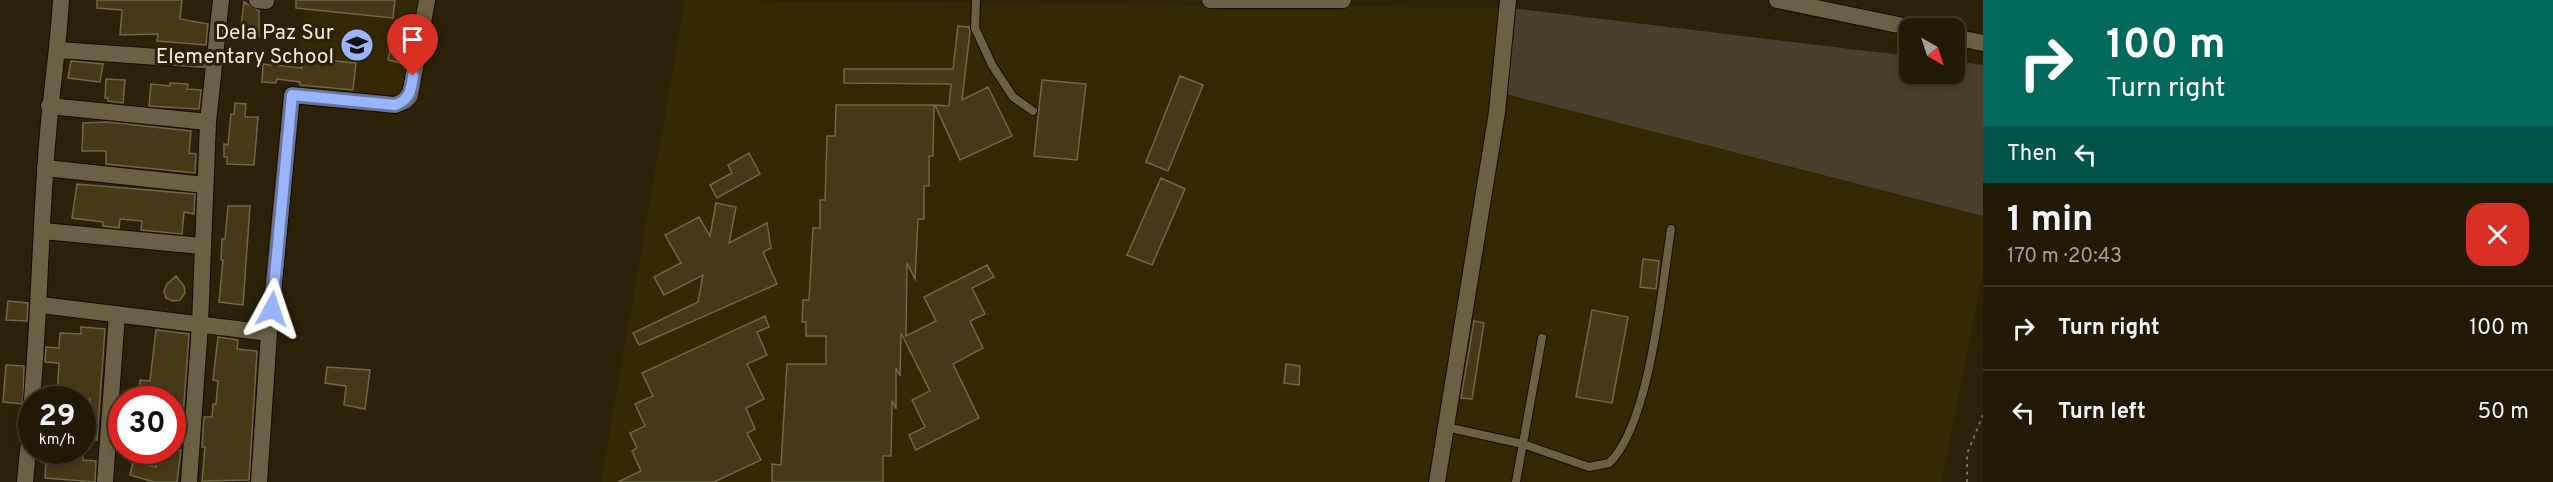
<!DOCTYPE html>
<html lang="en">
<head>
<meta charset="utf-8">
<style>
  :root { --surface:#201904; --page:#2d2613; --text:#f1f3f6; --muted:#a2a09a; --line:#3d3826 }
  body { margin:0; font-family:Overpass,sans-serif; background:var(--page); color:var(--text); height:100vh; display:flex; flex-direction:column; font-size:22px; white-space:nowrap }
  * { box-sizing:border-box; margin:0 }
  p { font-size:20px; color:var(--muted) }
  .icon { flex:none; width:33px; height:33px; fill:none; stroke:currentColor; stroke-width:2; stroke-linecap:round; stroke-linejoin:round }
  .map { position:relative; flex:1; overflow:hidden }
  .sheet { display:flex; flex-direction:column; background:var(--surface); width:570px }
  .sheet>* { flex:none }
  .guide { background:#00695c; color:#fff; overflow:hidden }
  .needle { width:39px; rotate:141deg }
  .controls { position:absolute; left:1899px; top:18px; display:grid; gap:12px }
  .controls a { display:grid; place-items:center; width:66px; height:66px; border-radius:12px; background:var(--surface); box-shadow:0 3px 9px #0003,0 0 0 2px var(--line); font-size:30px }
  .speed { position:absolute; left:18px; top:386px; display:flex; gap:12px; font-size:30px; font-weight:700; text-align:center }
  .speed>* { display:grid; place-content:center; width:78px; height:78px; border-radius:50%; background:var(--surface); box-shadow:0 3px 9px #0003,0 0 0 2px var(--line); line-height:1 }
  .speed small { font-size:15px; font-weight:400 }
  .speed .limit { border:9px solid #d22; background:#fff; color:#111 }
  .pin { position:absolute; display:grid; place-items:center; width:51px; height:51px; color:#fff; margin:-62px -26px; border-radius:50% 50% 50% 0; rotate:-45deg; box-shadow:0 0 6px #0007 }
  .pin .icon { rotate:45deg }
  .me { position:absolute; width:66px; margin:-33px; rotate:5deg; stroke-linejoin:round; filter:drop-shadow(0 0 4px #0008) }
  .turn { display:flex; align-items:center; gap:21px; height:126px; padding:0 24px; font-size:27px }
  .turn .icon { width:78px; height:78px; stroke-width:2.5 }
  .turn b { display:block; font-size:42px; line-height:51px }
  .then { display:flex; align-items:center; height:57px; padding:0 24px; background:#0003; gap:12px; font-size:22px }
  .round { display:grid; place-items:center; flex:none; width:63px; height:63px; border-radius:18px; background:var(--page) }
  .headline { display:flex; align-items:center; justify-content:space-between; height:102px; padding:0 24px }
  h1 { font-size:36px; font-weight:700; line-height:45px }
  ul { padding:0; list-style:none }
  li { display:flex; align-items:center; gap:18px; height:84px; padding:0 24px; border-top:2px solid var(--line) }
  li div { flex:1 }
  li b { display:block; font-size:22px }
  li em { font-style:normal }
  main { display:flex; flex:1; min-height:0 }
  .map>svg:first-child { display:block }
  .built { fill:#342803 }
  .green { fill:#48402a }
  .building { fill:#473916; stroke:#72664a; stroke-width:1.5 }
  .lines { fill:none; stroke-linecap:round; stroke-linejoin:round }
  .service-casing { stroke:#140a00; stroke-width:10 }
  .minor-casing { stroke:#140a00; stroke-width:18 }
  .path { stroke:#776e58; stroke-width:2; stroke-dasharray:3 4.5; stroke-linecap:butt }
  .service { stroke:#6c6044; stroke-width:8 }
  .minor { stroke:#6c6044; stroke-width:16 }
  .route-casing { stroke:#6476a4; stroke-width:15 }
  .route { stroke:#9ab5fd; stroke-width:10 }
  .labels { text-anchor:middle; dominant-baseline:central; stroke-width:6; stroke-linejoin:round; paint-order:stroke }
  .poi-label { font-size:21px; fill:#f2ebdb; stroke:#2b2106; text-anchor:end }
</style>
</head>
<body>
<main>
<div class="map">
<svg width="1983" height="482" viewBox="0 0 1983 482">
  <rect width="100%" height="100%" fill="#2b2106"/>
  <path class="built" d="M305,0H423L406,93L396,100L296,90Z
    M685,0L1511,8L1502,94L1983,216V271L1942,482H601Z"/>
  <path class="green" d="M1511,8L1909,56L1910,74H1954L1955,61L1983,65V216L1502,93Z"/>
  <path class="building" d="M97,0H182L180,19L208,24L206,45L157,41L158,34L120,35L122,10L97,8Z
    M296,0H395L393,18L296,8Z
    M244,2L259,11V36L240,35Z
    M396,20L412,24L405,64L388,60Z
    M958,26L969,27L970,32L962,100L988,87L1012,136L960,160L935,105L949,106L951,84L844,83V69H953Z
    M303,58L356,63L353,90L300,85V82L277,79L276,83L262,82L263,64L302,68Z
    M71,61L103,64L100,82L68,78Z
    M1180,76L1203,85L1168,171L1146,162Z
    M106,79L125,80L123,103L108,101V98H105Z
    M1042,80L1086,84L1077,160L1034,156Z
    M170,83L188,84L187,89L201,90L199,109L149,106L151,84L170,86Z
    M235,103L246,104L245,117H258L254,165L227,164V157H224V144L228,145L231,114H234Z
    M836,105H934L933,156H929V186H924V219H918L915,279L907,263L906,336L936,321L924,297L987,265L994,277L972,288L985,314L970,321L983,348L953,364L979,418L916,450L909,435L925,427L912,400L930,391L901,333L900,376L896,368V409L892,401L891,456H883V482H772V464L781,465L787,364H826V336H806V322H802L803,300H809L813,228H820V200H825L827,136H835Z
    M107,122L191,131L189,153L196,154L195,173L106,164V151H82L83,123Z
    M749,153L760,174L717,198L710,185L732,173L728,165Z
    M1161,178L1185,189L1152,265L1127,255Z
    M77,184L195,194L194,214L184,212L182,234L141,230L142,221L120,219L119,228L103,226V222L72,218Z
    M716,203L736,207L729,243L767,223L771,248L763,252L777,284L639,345L633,333L698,302L703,275L664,295L654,277L681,263L665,235L699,217L710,236Z
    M228,206H250L243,305L219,302L223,260H221L222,239H225Z
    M1643,259L1659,261L1656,289L1640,287Z
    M176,276L184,286L185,293L180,300L173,301L166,298L164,291L167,284Z
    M8,301L28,303L27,321L6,320Z
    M1592,310L1628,317L1612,403L1576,397Z
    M765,316L769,327L757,332L767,355L747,364L764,399L746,408L755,429L747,433L761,460L714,482H618L641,471L632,451L637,448L630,433L645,426L635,404L653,396L642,373Z
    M1474,321L1484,323L1472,399L1461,398Z
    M81,327L105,329L97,440L83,439L84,422L89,423L90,399H57L59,363L45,362L46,347L59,348L60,333L81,334Z
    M156,330L189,334L181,445L172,444V399H148V394L139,393L140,380L150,381Z
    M218,337L238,340L237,349L257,351L249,480L202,481L205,447H202L204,417H212L213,404H216L218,381L213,380Z
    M1286,364L1300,366L1299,385L1284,383Z
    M6,365L24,366L23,404L3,402Z
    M327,367L370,370L365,409L344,405L346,386L325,383Z
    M57,450H83V460L96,461L95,482L45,478L46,458L56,459Z
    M158,450H181L177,482H154L130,475L133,462L156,467Z"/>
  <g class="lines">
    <g class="service-casing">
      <path id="service" d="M976,0L975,28L992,65L1013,97L1033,111
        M1446,427L1523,444L1589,467L1609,463C1650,425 1662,287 1671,229
        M1516,482L1542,338"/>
    </g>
    <g class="minor-casing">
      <path id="minor" d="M257,0L266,1
        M1210,0H1343
        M1777,0L1913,28
        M1954,37L1983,43
        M59,50L215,61
        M49,106L208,122
        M45,168L205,185
        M43,231L201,246
        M41,305L269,333
        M32,399C39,319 40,240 46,160C49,106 58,54 61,0
        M25,482L32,409
        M105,482L117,314
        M189,482L200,324L208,122L221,0
        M259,482L269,333L292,95L395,105L405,101L410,96L427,0
        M1437,482L1497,112L1508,0"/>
    </g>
    <path class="path" d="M1967,482V454L1983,415"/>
    <use href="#service" class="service"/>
    <use href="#minor" class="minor"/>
  </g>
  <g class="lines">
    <g class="route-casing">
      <path id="route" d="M272,309L292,95L395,105C410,99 411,91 413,76"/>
    </g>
    <use href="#route" class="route"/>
  </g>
  <defs>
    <g id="school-disc" transform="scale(1.725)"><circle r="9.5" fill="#9ab5fd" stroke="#2b2106"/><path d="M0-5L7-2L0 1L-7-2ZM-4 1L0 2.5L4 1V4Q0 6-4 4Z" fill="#111"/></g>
  </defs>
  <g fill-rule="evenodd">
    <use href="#school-disc" x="357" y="45"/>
  </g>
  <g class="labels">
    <g class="poi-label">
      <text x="334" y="33">Dela Paz Sur<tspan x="334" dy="24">Elementary School</tspan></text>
    </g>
  </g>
</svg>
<div class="controls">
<a><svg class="needle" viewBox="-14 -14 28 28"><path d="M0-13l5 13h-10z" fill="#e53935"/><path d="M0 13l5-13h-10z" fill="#a2a09a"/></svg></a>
</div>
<div class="speed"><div>29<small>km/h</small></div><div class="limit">30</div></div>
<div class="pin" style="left:413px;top:76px;background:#d93025"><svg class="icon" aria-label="arrive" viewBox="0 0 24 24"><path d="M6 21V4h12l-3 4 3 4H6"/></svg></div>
<svg class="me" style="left:272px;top:309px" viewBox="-20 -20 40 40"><path d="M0-17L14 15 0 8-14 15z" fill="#9ab5fd" stroke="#fff" stroke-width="4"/></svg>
</div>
<section class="sheet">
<div class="guide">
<div class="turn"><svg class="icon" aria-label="right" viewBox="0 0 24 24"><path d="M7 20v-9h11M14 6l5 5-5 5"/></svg><div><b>100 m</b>Turn right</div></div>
<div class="then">Then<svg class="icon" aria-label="left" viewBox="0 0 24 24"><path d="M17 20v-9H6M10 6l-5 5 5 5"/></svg></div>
</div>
<div class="headline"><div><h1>1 min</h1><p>170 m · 20:43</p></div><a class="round" style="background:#d93025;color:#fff"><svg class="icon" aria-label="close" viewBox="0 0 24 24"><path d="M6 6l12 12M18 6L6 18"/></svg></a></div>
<ul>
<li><svg class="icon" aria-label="right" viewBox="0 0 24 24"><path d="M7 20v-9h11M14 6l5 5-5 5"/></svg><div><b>Turn right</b></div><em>100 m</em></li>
<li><svg class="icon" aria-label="left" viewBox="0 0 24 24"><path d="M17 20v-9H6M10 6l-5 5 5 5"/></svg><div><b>Turn left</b></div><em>50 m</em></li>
</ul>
</section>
</main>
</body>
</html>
